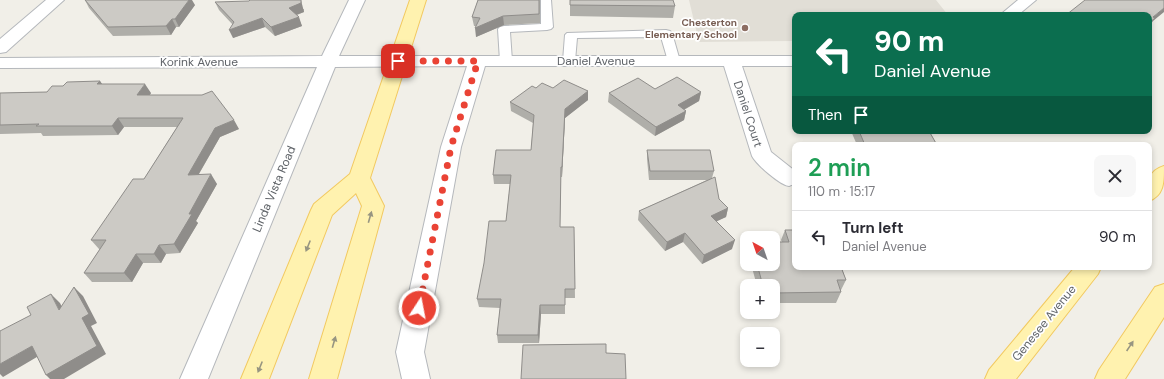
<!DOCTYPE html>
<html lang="en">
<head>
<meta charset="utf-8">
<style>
  :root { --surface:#fff; --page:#f7f7f7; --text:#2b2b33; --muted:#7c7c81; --line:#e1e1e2 }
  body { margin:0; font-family:"DM Sans",sans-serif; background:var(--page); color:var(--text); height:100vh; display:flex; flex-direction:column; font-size:15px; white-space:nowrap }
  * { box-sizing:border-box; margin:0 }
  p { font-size:13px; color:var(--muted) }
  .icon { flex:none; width:22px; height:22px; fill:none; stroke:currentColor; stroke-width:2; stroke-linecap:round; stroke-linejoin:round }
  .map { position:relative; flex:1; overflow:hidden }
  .details { position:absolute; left:792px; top:142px; width:360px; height:128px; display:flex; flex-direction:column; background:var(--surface); border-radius:8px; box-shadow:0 2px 6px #0003 }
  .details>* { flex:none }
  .banner { position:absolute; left:792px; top:12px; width:360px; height:122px; border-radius:8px; box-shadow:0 2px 6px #0003; background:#0b6e4f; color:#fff; overflow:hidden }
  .needle { width:26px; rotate:320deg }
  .controls { position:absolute; left:740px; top:231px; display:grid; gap:8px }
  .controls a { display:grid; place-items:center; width:40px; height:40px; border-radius:8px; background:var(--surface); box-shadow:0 2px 6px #0003; font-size:20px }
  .pin { position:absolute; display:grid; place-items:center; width:34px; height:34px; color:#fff; margin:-17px; border-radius:8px; box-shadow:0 2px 6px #0006 }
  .me { position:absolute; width:44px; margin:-22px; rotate:11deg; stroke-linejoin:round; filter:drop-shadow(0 0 3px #0008) }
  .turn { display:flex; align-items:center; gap:14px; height:84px; padding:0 16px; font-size:18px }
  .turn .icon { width:52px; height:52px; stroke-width:2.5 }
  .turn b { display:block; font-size:28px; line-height:34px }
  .then { display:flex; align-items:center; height:38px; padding:0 16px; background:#0003; gap:8px; font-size:15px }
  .round { display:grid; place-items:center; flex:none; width:42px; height:42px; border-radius:8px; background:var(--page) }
  .headline { display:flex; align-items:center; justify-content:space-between; height:68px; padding:0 16px }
  h1 { font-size:24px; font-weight:600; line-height:30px; color:#1e9e55 }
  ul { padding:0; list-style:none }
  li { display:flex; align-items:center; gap:12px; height:52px; padding:0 16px; border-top:1px solid var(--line) }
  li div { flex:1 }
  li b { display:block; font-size:15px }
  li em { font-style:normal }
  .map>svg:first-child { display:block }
  .education { fill:#e1ded6 }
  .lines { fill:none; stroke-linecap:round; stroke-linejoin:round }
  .lane-casing { stroke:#b5b8bc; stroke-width:2 }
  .street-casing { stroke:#b5b8bc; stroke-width:2 }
  .primary-casing { stroke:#f2c960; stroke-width:2 }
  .lane { fill:#fff; fill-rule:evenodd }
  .street { fill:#fff; fill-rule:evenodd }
  .primary { fill:#fff2af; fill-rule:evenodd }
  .wall { fill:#afaea9 }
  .shaded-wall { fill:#8f8d8a }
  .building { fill:#cccac5; stroke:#8f8d8a }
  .oneway { fill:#979581 }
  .route { stroke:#ea4335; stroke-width:7; stroke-dasharray:0 12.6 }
  .education-dot { fill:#8d6e63; stroke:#fff; stroke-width:1.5 }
  .labels { text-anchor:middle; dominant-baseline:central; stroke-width:3.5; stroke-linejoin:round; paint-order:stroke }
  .far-education-label { font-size:10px; font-weight:bold; fill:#785e54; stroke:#fff; text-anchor:end }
  .street-label { font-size:12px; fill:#5f6368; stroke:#fff }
</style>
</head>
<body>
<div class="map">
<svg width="1164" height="379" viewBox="0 0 1164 379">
  <rect width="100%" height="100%" fill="#f1efe8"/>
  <path class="education" d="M689,0H936L948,15H795V41L699,42Z"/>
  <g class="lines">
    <g class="lane-casing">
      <path id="lane" d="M541,0H551L553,27L551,29L547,30L510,32L512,61L510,64H502L500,61L498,29L500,27L504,26L541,24Z
        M666,30L670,31L672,33L680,61L678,64H670L668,61L661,37L577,38L575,61L573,64H565L563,61L565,35L567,33Z"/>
    </g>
    <g class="street-casing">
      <path id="street" d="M46,0H64L6,52L0,53V39Z
        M349,0H365L339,56H795V66H742L771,152L795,171V184C794,184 789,186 789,186C780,185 756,164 752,156L724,66H485L461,147L424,352L430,379H402L396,352L441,147L467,66L335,67L208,379H180L317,67L0,68V58L322,56Z
        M1018,0H1036L1018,15H1000Z"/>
    </g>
    <g class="primary-casing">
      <path id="primary" d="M410,0H426L370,178L384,206L337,379H309L362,206L356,193L332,215L269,379H241L311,210L314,204L350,174Z
        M1164,166C1164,183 1164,195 1149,201C1149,185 1145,172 1164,166Z
        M1075,267H1101L1098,274L1016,379H985L989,370Z
        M1164,284V317L1125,379H1095L1099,370L1155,287Z"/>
    </g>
    <use href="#lane" class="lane"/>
    <use href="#street" class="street"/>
    <use href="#primary" class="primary"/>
  </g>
  <path class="wall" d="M85,0L195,5L179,27H176L171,35L113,36L89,8Z
    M478,0H540V23L504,25L476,37V26H474L472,17Z
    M570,0L675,6L673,18L570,16Z
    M215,2L304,9V12L297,15L302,26L275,36L265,27L233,38V25L219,10Z
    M100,81L102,84L151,93L150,95L239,129L220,137L199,174L217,184L196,221L198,223L180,253L166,254L161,263H143L132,282H92L84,273L100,249H99L91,240L144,179L177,127H124L118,135L43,136L41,133L0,134V93L47,92L63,86Z
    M536,88H553L588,91V100L565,118L562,177H561L560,227H574L575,298H565V314H541L539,343H498L497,335L500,308L479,307L477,299L506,221L510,184H494L493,175L531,150L533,123L511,111L510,102Z
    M701,92L699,101L684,110L686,111L684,120L655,136L608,102L609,93Z
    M851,131H929L937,145H857Z
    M647,150L714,171L712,178L719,199L728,208L726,217L716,221L732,249L702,264L683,242L665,251L638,220L639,211L707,180H649L647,159Z
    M785,230H795V267H895L893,270L842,269L846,280L841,290V292L836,303H773V286H757L751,264H773L782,242L781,240Z"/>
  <path class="shaded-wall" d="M189,0H192L195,5L179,27L175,19Z
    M301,0L304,12L293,16L289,8Z
    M1164,8V12L1153,21L1149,27V23L1153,17Z
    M503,16L504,25L476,37L475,28Z
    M299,17L302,26L275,36L271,27Z
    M262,18L265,27L233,38L229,30Z
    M172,19L176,27L171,35L166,26Z
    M100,81L106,90L97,84Z
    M145,84L151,93L143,104L137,95Z
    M588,91V100L565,118L562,177V167L565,109Z
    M701,92L699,101L676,114L678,105Z
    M686,111L684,120L655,136L656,127Z
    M118,118L124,127L118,135L112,126Z
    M234,120L239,129L220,137L193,184L188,175L215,128Z
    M211,174L217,184L196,221L198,223L180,253L174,244L189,214Z
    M728,208L726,217L709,225L711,216Z
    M685,233L683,242L665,251L667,242Z
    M735,240L732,249L702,264L704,255Z
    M159,245L166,254L161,263L154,254Z
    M136,254L143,263L132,282L124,273Z
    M74,287L83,296L97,323L91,326L106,354L64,379H50L46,375Z
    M51,294L60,303L68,319L59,310Z
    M540,305L541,314L539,343L538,335Z
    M32,346L42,354L3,377L0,374V364Z"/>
  <path class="building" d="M85,0H189L175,19H172L166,26L108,27Z
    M250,0H301V3L289,8L299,17L271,27L262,18L229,30L234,22L215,2L249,1Z
    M478,0H539V14L503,16L475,28L480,18L472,17Z
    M570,0H673L675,6L570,5Z
    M1085,0H1164V8L1153,17L1155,18L1149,23V15H1066Z
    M677,77L701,92L678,105L686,111L656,127L609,93L638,78L655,89Z
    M564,80L588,91L565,109L562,167H561L560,227H574L575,289H565V305H540L538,335H497L501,299H477L484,263L489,221H506L511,175H493L496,150H531L534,115L510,102L532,86L536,88L542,83L553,88Z
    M100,81L97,84H145L137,95H202L212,91L234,120L215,128L188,175L211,174L189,214H192L174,244L159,245L154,254H136L124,273H84L106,240H91L133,179H144L183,118H118L112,126H36L39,124L0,125V93L47,92L52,86H63L67,82Z
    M859,131H929L937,145H865Z
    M647,150H710L714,171H650Z
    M715,177L719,199L728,208L711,216L735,240L704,255L685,233L667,242L639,211Z
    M785,230H795V267H841L846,280H837L841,292L773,293V286H763L757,264H773V242H789Z
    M74,287L89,314L82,318L97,346L46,375L32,346L0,364V331L31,315L27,307L51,294L59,310Z
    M606,344V353L625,354L626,379H521L523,345Z"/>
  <defs><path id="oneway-solid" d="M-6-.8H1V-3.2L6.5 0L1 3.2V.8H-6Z"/></defs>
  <g class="oneway">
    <use href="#oneway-solid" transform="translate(370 217) rotate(-74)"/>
    <use href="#oneway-solid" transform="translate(308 246) rotate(112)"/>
    <use href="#oneway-solid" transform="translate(334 342) rotate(-74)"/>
    <use href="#oneway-solid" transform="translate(1130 346) rotate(-56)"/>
    <use href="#oneway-solid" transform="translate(260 367) rotate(112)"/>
  </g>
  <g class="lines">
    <path class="route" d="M398,61H478L451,147L419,308"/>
  </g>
  <circle class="education-dot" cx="745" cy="28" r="4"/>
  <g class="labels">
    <g class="far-education-label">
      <text x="737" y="22">Chesterton<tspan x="737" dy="12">Elementary School</tspan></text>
    </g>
    <g class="street-label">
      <text x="596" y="61">Daniel Avenue</text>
      <text x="199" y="62">Korink Avenue</text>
      <text transform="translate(748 114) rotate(72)">Daniel Court</text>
      <text transform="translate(274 189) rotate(-67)">Linda Vista Road</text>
      <text transform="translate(1044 323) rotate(-51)">Genesee Avenue</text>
    </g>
  </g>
</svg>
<div class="controls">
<a><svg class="needle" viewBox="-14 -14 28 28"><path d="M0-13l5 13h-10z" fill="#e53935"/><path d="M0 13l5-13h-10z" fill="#7c7c81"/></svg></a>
<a>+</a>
<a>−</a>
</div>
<div class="pin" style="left:398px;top:61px;background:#d93025"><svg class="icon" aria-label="arrive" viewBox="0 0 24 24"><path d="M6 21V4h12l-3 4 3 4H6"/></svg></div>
<svg class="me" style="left:419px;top:308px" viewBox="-20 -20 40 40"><circle r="17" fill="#ea4335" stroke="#fff" stroke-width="3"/><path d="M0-11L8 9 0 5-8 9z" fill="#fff"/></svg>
<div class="banner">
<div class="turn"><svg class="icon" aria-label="left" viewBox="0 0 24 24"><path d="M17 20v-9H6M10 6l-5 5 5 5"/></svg><div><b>90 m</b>Daniel Avenue</div></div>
<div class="then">Then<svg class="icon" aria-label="arrive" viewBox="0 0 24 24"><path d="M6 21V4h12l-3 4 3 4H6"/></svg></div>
</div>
<section class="details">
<div class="headline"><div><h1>2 min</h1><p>110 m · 15:17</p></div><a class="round"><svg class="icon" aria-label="close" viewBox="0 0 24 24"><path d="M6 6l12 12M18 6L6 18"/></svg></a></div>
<ul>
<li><svg class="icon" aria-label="left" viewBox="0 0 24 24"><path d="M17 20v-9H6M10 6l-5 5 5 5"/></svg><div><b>Turn left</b><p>Daniel Avenue</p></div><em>90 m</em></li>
</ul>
</section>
</div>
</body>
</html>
